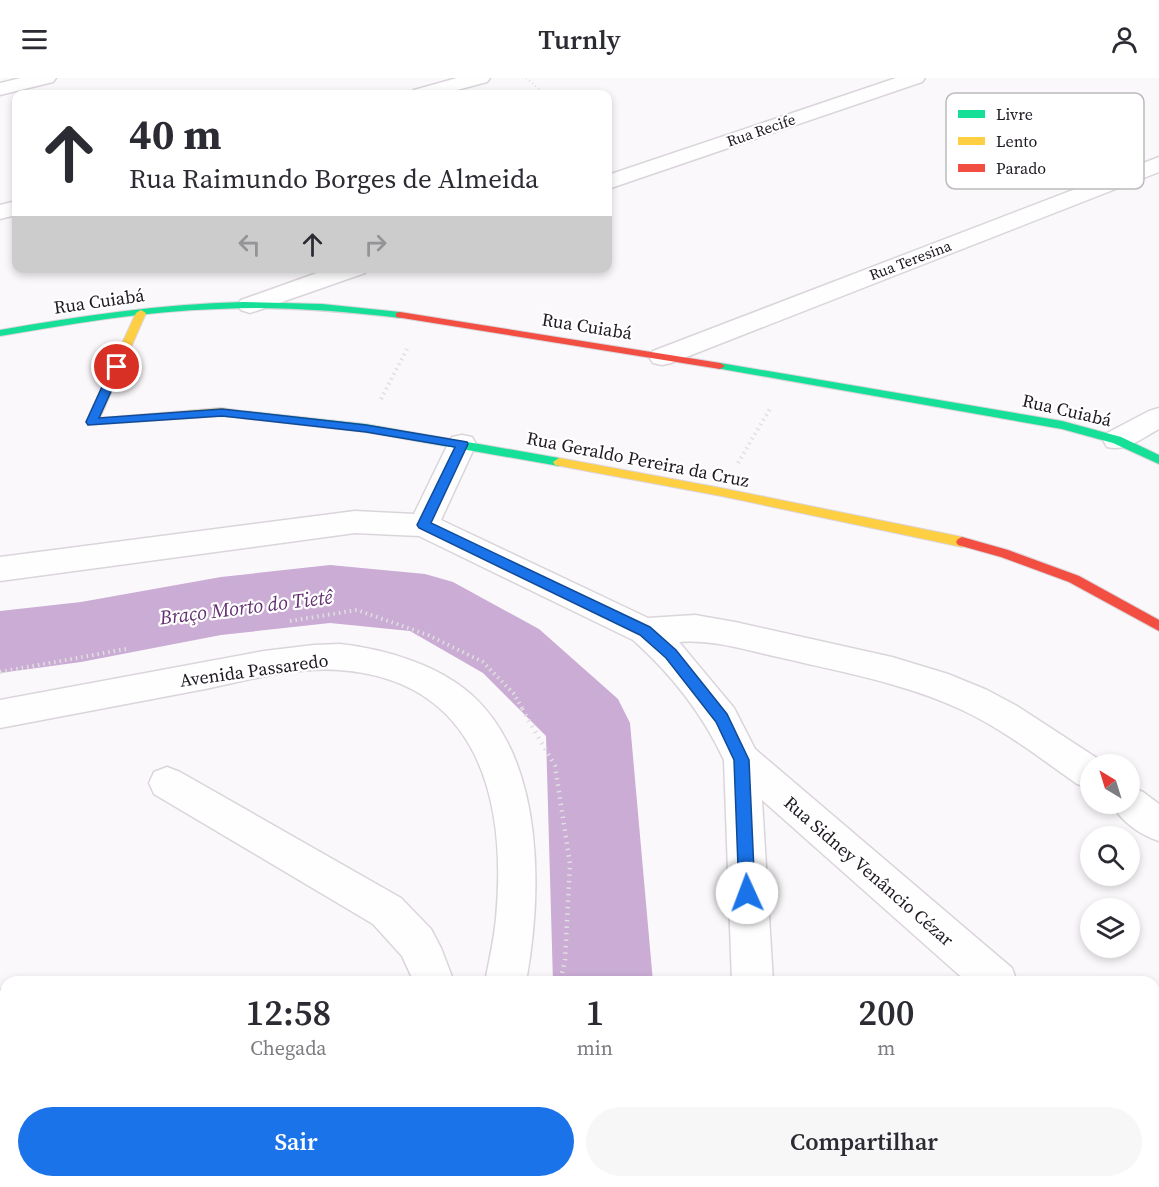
<!DOCTYPE html>
<html lang="pt">
<head>
<meta charset="utf-8">
<style>
  :root { --surface:#fff; --page:#f7f7f7; --text:#2b2b33; --muted:#7c7c81; --accent:#1a73e8 }
  body { margin:0; font-family:"Source Serif 4",serif; background:var(--page); color:var(--text); height:100vh; display:flex; flex-direction:column; font-size:22px; white-space:nowrap }
  * { box-sizing:border-box; margin:0 }
  p { font-size:20px; color:var(--muted) }
  .icon { flex:none; width:33px; height:33px; fill:none; stroke:currentColor; stroke-width:2; stroke-linecap:round; stroke-linejoin:round }
  .map { position:relative; flex:1; overflow:hidden }
  .sheet { position:absolute; left:0px; top:898px; width:1160px; height:212px; display:flex; flex-direction:column; background:var(--surface); border-radius:18px 18px 0 0; box-shadow:0 3px 9px #0003 }
  .sheet>* { flex:none }
  .guide { position:absolute; left:12px; top:12px; width:600px; height:183px; border-radius:12px; box-shadow:0 3px 9px #0003; background:#fff; color:var(--text); overflow:hidden }
  .needle { width:39px; rotate:322deg }
  .tools { position:absolute; left:1080px; top:676px; display:grid; gap:12px }
  .tools a { display:grid; place-items:center; width:60px; height:60px; border-radius:50%; background:var(--surface); box-shadow:0 3px 9px #0003; font-size:30px }
  .pin { position:absolute; display:grid; place-items:center; width:51px; height:51px; color:#fff; margin:-26px; border:3px solid #fff; border-radius:50%; box-shadow:0 2px 6px #0007 }
  .me { position:absolute; width:66px; margin:-33px; rotate:358deg; stroke-linejoin:round; filter:drop-shadow(0 0 4px #0008) }
  .turn { display:flex; align-items:center; gap:21px; height:126px; padding:0 18px; font-size:27px }
  .turn .icon { width:78px; height:78px; stroke-width:2.5 }
  .turn b { display:block; font-size:42px; line-height:51px }
  .lanes { display:flex; align-items:center; height:57px; padding:0 18px; background:#0003; justify-content:center; gap:30px; direction:ltr }
  .lanes .off { opacity:.35 }
  .eta { display:flex; justify-content:space-evenly; align-items:center; height:102px; text-align:center }
  .eta b { font-size:36px; font-weight:600; line-height:42px }
  .button { display:flex; gap:12px; margin-top:auto; padding:12px 18px }
  .button a { flex:1; height:69px; border-radius:36px; background:var(--accent); color:#fff; font-size:24px; font-weight:600; line-height:69px; text-align:center }
  .button a+a { background:var(--page); color:var(--text) }
  header { display:flex; justify-content:space-between; align-items:center; height:78px; padding:0 18px; background:var(--surface); font-size:27px; font-weight:600 }
  .map>svg:first-child { display:block }
  .lines { fill:none; stroke-linecap:round; stroke-linejoin:round }
  .river { fill:#caacd4; fill-rule:evenodd }
  .street-casing { stroke:#dad5db; stroke-width:3 }
  .fast-casing { stroke:#dad5db; stroke-width:2 }
  .slow-casing { stroke:#dad5db; stroke-width:2 }
  .jam-casing { stroke:#dad5db; stroke-width:2 }
  .path-far2 { stroke:#e0dfe1; stroke-width:2; stroke-dasharray:1 3; stroke-linecap:butt }
  .path-far1 { stroke:#e0dfe1; stroke-width:4; stroke-dasharray:1.5 4; stroke-linecap:butt }
  .path { stroke:#e0dfe1; stroke-width:4.5; stroke-dasharray:1.5 5; stroke-linecap:butt }
  .street { fill:#fefefe; fill-rule:evenodd }
  .fast { fill:#16e098; fill-rule:evenodd }
  .slow { fill:#ffcf43; fill-rule:evenodd }
  .jam { fill:#f24e42; fill-rule:evenodd }
  .route { fill:#1a73e8; stroke:#114b97; stroke-width:1.5 }
  .labels { text-anchor:middle; dominant-baseline:central; stroke-width:4.5; stroke-linejoin:round; paint-order:stroke }
  .far-street-label { font-size:15px; fill:#1e1821; stroke:#fff }
  .street-label { font-size:18px; fill:#1e1821; stroke:#fff }
  .water-label { font-size:20px; font-style:italic; fill:#643073; stroke:#fff }
  .key { fill:#fff; stroke:#bcbabc; stroke-width:1.5 }
  .key-label { font-size:16px; fill:#1e1821 }
</style>
</head>
<body>
<header><svg class="icon" aria-label="menu" viewBox="0 0 24 24"><path d="M4 6h16M4 12h16M4 18h16"/></svg>Turnly<svg class="icon" aria-label="person" viewBox="0 0 24 24"><circle cx="12" cy="8" r="4"/><path d="M4 21q1-7 8-7t8 7"/></svg></header>
<div class="map">
<svg width="1159" height="1109" viewBox="0 0 1159 1109">
  <rect width="100%" height="100%" fill="#faf8fb"/>
  <g class="lines">
    <path class="river" d="M330,487L425,496L453,504L539,551L618,621L630,645L653,904H553L546,658L483,595L410,553L330,545L221,557L81,584L0,595V533L81,524L221,499Z
      M562,1104H674V1109H562Z"/>
    <g class="street-casing">
      <path id="street" d="M21,0H56L53,4L0,17V5Z
        M457,0H490L487,4L442,16H411L414,12Z
        M896,0H925L922,4L608,111V97Z
        M1159,79V94L671,285L662,287L653,285L649,279L653,273Z
        M16,123V137L0,141V127Z
        M331,190H368L365,195L259,232L250,235L241,232L237,227L241,222Z
        M1159,330V351C1142,360 1126,374 1107,369L1103,362L1107,355L1149,333Z
        M462,357L472,359L476,366L441,442L648,540L695,537L735,544L892,579L948,596L987,612L1017,628L1103,684L1104,687H1090V710L1077,706C1040,680 1003,651 962,632C907,606 846,595 787,581C752,574 715,561 679,564L734,630L755,671L1012,890L1017,904H967L762,722L773,904H732L724,682C702,635 672,597 633,562L419,458L355,455L0,503V479L355,433L414,436L448,366L452,359Z
        M340,566C385,571 440,587 474,619C545,686 542,816 526,904H485C489,883 494,862 496,841C507,724 480,602 339,592C295,589 248,602 205,611C137,624 68,637 0,650V622L264,573L314,567Z
        M167,689L180,694L401,820L431,851L441,870L454,904H414L402,878L373,846L154,716L149,705L154,694Z
        M1130,709L1143,714L1159,726V763C1141,757 1121,744 1112,726H1130Z
        M1159,911V954L1154,956V913Z
        M0,912L6,914V957L0,954Z
        M1154,1013L1159,1015V1066L1154,1064Z
        M236,1104H287L289,1109H238Z
        M420,1104H466L465,1109H419Z
        M749,1104H795V1109H749Z"/>
    </g>
    <g class="fast-casing">
      <path id="fast" d="M243,224L322,226L400,234L405,237L400,240C339,233 279,228 218,231C144,233 72,246 0,258V252C81,238 161,226 243,224Z
        M720,285L1062,343L1121,359L1159,377V386L1113,365L1062,351L716,290L715,288Z
        M245,333L365,346L559,380L565,384L559,388L365,354L241,340L239,337Z"/>
    </g>
    <g class="slow-casing">
      <path id="slow" d="M141,232L146,235L100,340L221,330L249,334V340L221,338L88,347L86,344L136,235Z
        M559,380L721,410L962,459L968,464L962,469L721,418L555,387L553,384Z"/>
    </g>
    <g class="jam-casing">
      <path id="jam" d="M400,234L720,285L725,288L720,291L396,239V235Z
        M962,459L1008,472L1079,498L1159,542V553L1069,504L1001,479L958,467L956,464L958,461Z"/>
    </g>
    <path class="path-far2" d="M526,0L545,16"/>
    <path class="path-far1" d="M381,321L407,271
      M738,385L771,329
      M290,543L357,532L428,557L483,584L514,616L523,632
      M0,594L126,571"/>
    <path class="path" d="M522,631L555,688L570,786L565,882L560,904
      M511,1109L512,1104"/>
    <use href="#street" class="street"/>
    <use href="#fast" class="fast"/>
    <use href="#slow" class="slow"/>
    <use href="#jam" class="jam"/>
  </g>
  <path class="route" d="M117,286L122,289L99,340L222,331L366,347L467,364L468,366L431,445L650,549L676,572L727,636L749,682L755,815L753,820L747,823L741,820L739,815L734,682L716,644L666,580L640,557L419,450L417,447L455,369L366,354L222,338L88,347L86,344L111,289Z"/>
  <g class="labels">
    <g class="far-street-label">
      <text transform="translate(761 52) rotate(-19)">Rua Recife</text>
      <text transform="translate(910 182) rotate(-21)">Rua Teresina</text>
    </g>
    <g class="street-label">
      <text transform="translate(99 223) rotate(-8)">Rua Cuiabá</text>
      <text transform="translate(587 248) rotate(9)">Rua Cuiabá</text>
      <text transform="translate(1067 332) rotate(13)">Rua Cuiabá</text>
      <text transform="translate(638 381) rotate(11)">Rua Geraldo Pereira da Cruz</text>
      <text transform="translate(254 592) rotate(-8)">Avenida Passaredo</text>
      <text transform="translate(869 793) rotate(41)">Rua Sidney Venâncio Cézar</text>
    </g>
    <g class="water-label">
      <text transform="translate(246 529) rotate(-7)">Braço Morto do Tietê</text>
    </g>
  </g>
  <rect x="946" y="15" width="198" height="96" rx="9" class="key"/>
  <rect x="958" y="32" width="27" height="8" fill="#16e098"/>
  <rect x="958" y="59" width="27" height="8" fill="#ffcf43"/>
  <rect x="958" y="86" width="27" height="8" fill="#f24e42"/>
  <g class="key-label">
    <text x="996" y="42">Livre</text>
    <text x="996" y="69">Lento</text>
    <text x="996" y="96">Parado</text>
  </g>
</svg>
<div class="tools">
<a><svg class="needle" viewBox="-14 -14 28 28"><path d="M0-13l5 13h-10z" fill="#e53935"/><path d="M0 13l5-13h-10z" fill="#7c7c81"/></svg></a>
<a><svg class="icon" aria-label="search" viewBox="0 0 24 24"><circle cx="10" cy="10" r="6"/><path d="M15 15l6 6"/></svg></a>
<a><svg class="icon" aria-label="layers" viewBox="0 0 24 24"><path d="M12 4l9 5-9 5-9-5zM3 14l9 5 9-5"/></svg></a>
</div>
<div class="pin" style="left:117px;top:289px;background:#d93025"><svg class="icon" aria-label="arrive" viewBox="0 0 24 24"><path d="M6 21V4h12l-3 4 3 4H6"/></svg></div>
<svg class="me" style="left:747px;top:815px" viewBox="-20 -20 40 40"><circle r="19" fill="#fff"/><path d="M0-13L10 11 0 6-10 11z" fill="#1a73e8"/></svg>
<div class="guide">
<div class="turn"><svg class="icon" aria-label="ahead" viewBox="0 0 24 24"><path d="M12 20V5M6 11l6-6 6 6"/></svg><div><b>40 m</b>Rua Raimundo Borges de Almeida</div></div>
<div class="lanes"><svg class="icon off" aria-label="left" viewBox="0 0 24 24"><path d="M17 20v-9H6M10 6l-5 5 5 5"/></svg><svg class="icon" aria-label="ahead" viewBox="0 0 24 24"><path d="M12 20V5M6 11l6-6 6 6"/></svg><svg class="icon off" aria-label="right" viewBox="0 0 24 24"><path d="M7 20v-9h11M14 6l5 5-5 5"/></svg></div>
</div>
<section class="sheet">
<div class="eta">
<div><b>12:58</b><p>Chegada</p></div>
<div><b>1</b><p>min</p></div>
<div><b>200</b><p>m</p></div>
</div>
<div class="button"><a>Sair</a><a>Compartilhar</a></div>
</section>
</div>
</body>
</html>
